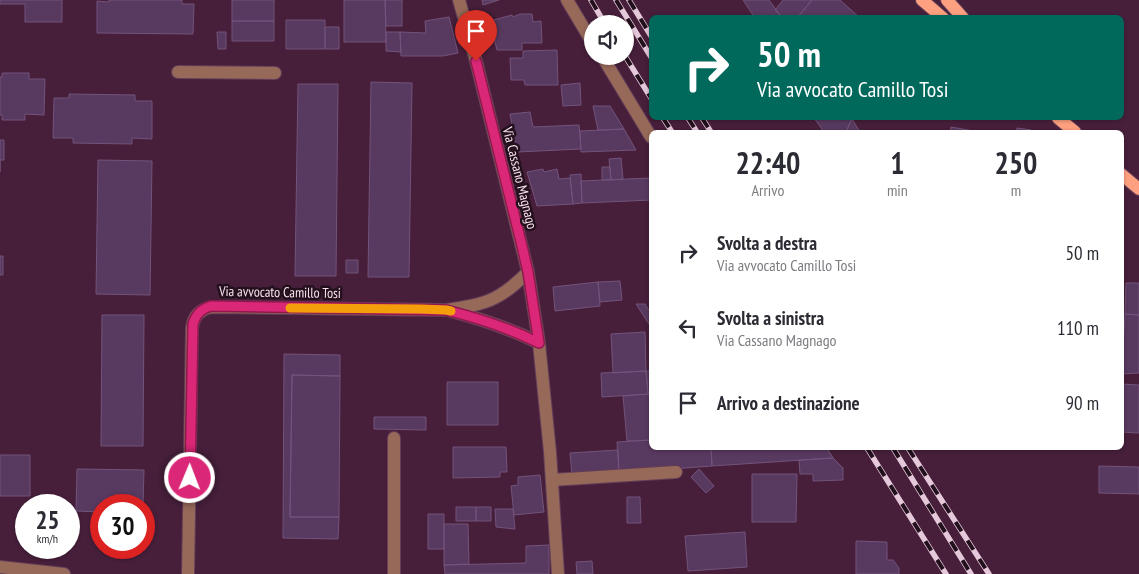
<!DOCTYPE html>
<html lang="it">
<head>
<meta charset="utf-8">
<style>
  :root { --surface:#fff; --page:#f2f2f3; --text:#2b2b33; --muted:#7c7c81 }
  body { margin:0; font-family:"PT Sans Narrow",sans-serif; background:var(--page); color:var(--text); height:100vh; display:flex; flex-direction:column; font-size:19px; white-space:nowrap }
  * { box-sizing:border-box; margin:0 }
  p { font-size:16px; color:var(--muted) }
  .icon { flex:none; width:28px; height:28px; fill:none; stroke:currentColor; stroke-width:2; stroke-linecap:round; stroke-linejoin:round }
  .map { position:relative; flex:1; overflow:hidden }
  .panel { position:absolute; left:649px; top:130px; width:475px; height:320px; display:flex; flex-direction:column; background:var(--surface); border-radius:8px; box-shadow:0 1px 4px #0004 }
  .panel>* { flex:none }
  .top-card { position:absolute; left:649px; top:15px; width:475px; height:105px; border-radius:8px; box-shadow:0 1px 4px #0004; background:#00695c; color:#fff; overflow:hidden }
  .tools { position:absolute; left:584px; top:15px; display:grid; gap:10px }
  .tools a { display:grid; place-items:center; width:50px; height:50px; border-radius:50%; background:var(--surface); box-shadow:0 1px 4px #0004; font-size:25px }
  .speed { position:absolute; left:15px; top:494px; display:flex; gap:10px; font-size:25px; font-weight:700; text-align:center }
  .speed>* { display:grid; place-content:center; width:65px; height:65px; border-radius:50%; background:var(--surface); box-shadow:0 1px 4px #0004; line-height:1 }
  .speed small { font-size:12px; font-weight:400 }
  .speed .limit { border:8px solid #d22; background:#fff; color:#111 }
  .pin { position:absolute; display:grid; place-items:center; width:42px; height:42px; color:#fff; margin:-51px -21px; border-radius:50% 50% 50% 0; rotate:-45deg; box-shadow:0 0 5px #0007 }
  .pin .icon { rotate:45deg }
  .me { position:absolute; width:55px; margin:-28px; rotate:1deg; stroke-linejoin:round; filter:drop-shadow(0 0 4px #0008) }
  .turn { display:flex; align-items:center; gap:18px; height:105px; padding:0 25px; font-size:22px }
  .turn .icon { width:65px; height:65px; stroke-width:2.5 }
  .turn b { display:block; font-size:35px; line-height:42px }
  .eta { display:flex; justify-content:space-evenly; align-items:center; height:85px; text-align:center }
  .eta b { font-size:30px; font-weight:700; line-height:35px }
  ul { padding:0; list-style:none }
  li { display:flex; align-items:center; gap:15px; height:75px; padding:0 25px }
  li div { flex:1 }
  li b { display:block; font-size:19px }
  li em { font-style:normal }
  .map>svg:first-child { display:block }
  .building { fill:#58395f; stroke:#73537b }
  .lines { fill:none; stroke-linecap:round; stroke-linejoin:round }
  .minor-casing { stroke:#643e58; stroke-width:14 }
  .major-casing { stroke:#643e58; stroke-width:14 }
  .minor { stroke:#976959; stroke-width:12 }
  .major { stroke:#ffa180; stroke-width:12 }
  .rail-casing { stroke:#e5c8da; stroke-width:5.5 }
  .rail { stroke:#22101d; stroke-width:4; stroke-dasharray:11; stroke-linecap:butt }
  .route-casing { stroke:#8e194d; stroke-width:12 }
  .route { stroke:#db2777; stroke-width:9 }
  .slow { stroke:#f59e0b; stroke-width:9 }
  .labels { text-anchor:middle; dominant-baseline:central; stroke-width:5; stroke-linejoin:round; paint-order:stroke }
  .street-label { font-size:14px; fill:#fbe0f0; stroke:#22101d }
</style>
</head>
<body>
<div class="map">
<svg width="1139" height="574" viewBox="0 0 1139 574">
  <rect width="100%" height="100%" fill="#471f3b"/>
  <path class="building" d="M0,0H62V22H25V4H0Z
    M109,0H182V4H194L193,34L97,33V1L109,2Z
    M232,0H274V21H232Z
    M344,0H385L386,42H344Z
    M385,0H402V26H386Z
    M482,0H499L483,5Z
    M743,0H769L780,15L777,18H755Z
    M783,0H812L797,18H777L780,15L775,10Z
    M812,0H840L859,17V18H797Z
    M520,14H532L533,22L541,21L542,43H522V50H497L490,21L512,15L513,17Z
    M449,17L458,53L443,56H401L400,32L426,33L425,21Z
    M286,20H325V49H286Z
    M232,21H274V41H232Z
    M325,27H339V49H325Z
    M217,32H226V49H218Z
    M386,32H400L401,52L386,51Z
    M557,50L558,85H525L524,80H511L510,58H523V51Z
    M2,73H29V79H45L44,115L25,114V120H2V115H0V77H2Z
    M371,82L412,83L409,277H368Z
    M580,83L581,105L563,106L561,85Z
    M298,84H338L336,276H295Z
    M69,94L135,95V101H152V139L132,138V144L73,143V138H53L54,98H69Z
    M593,106H610L624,129L598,130Z
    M530,112L533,127L579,125L581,149L517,152L510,114Z
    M814,118H852L846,132H824Z
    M852,119L860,132H846Z
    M951,127L979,132H950Z
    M1017,128L1031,130L1030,132H1016Z
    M624,129L636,150L581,152L580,131Z
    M0,140H4V160H0V172Z
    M621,158L623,179L611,180L609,159Z
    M98,160L152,161L150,295L96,294Z
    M602,167H610L611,180H602Z
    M543,169L544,172L557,169L559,179L570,178L573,204L537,206L527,172Z
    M581,174L582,203L573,204L570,175Z
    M651,178V200L582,203L581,181Z
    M0,256H3V275H0Z
    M346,260H358V273H346Z
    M620,281L622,300L600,302L598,282Z
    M598,282L600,306L555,311L553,287Z
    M1126,283H1139V315L1125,314Z
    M636,304H645L651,314V323L649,324Z
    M1125,314L1139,315V373L1121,374V347H1123Z
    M102,315H144L143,446H101Z
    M645,332L646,371L613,373L611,334Z
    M284,354L340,355V376L292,375L290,517H339L338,539L283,538Z
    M646,371L648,394L602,397L601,373Z
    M646,371H651V394H648Z
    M292,375L340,376L339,517H290Z
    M447,382H498V425H447Z
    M1121,384L1139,385V433L1121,432Z
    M648,394H651V440L627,441L623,396Z
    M374,417H426V430L374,429Z
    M651,440V448H711L712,466L619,473L617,442Z
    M453,447H506L507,472H500V477L453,478Z
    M711,448H827L833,458L712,466Z
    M618,450L619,473L572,475L570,453Z
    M0,455H30V496H0Z
    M833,458L843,468V480L813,481V474H800L799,460Z
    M1099,466L1139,467V494L1099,493Z
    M77,469L144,470L143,505H101V512L76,511Z
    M699,469L714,486L706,493L691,477Z
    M752,474H797L796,522H752Z
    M540,475L544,512L514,515L511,486L518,485V477Z
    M627,497H640L641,523H627Z
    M456,507H476V521H456Z
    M476,507H491V521H476Z
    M495,509H513L515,529L496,527Z
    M428,514H444V549H428Z
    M444,524H468L469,564L444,565Z
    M745,532L747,567L688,571L685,536Z
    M856,541L887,542V560H893L899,568V574H856Z
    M549,545V574H445L444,565L526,563V546Z
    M592,561L593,574H577L576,562Z"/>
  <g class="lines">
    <g class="minor-casing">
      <path id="minor" d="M459,0L476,61L528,272L539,343L550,452L558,574
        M567,0L592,42
        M602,56L651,137
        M178,72L275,73
        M451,311C481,319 511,329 539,343
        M394,438V574
        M552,480L676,472
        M0,567L64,574
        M188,574L192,329C193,317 199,310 211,307L446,310C464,307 484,305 500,295C510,289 519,281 528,272"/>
    </g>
    <g class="major-casing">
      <path id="major" d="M922,0L943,18
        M947,0L963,18
        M1058,118L1075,132
        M1121,174L1139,189"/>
    </g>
    <use href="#minor" class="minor"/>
    <use href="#major" class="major"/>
    <g class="rail-casing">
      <path id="rail" d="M591,0L605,24
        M616,0L651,57
        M629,0L651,36
        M625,56L651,98
        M663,118L672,132
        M688,118L697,132
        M702,118L711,132
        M867,448L946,574
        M893,448L971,574
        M908,448L989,574"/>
    </g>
    <use href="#rail" class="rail"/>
  </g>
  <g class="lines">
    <g class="route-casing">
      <path id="route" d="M190,478L193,324C196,314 201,309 211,306L446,310C478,318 509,328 539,343L528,272L522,246L476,61"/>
    </g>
    <use href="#route" class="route"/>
    <path class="slow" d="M290,308L421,309L446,310L451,311"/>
  </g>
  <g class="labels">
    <g class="street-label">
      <text transform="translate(520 178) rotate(76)">Via Cassano Magnago</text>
      <text transform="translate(280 292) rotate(1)">Via avvocato Camillo Tosi</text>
    </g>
  </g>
</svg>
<div class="tools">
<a><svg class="icon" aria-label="sound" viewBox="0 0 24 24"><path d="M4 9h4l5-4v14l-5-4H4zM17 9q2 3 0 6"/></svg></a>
</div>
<div class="speed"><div>25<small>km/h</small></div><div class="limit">30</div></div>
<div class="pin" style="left:476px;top:61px;background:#d93025"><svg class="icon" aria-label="arrive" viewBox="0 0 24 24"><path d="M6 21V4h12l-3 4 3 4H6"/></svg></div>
<svg class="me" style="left:190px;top:478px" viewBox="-20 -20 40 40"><circle r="17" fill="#db2777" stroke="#fff" stroke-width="3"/><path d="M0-11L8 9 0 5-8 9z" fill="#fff"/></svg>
<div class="top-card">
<div class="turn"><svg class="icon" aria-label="right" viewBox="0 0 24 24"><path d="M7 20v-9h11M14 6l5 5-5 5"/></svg><div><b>50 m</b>Via avvocato Camillo Tosi</div></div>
</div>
<section class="panel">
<div class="eta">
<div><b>22:40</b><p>Arrivo</p></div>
<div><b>1</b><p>min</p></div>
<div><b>250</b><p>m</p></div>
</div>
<ul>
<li><svg class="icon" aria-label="right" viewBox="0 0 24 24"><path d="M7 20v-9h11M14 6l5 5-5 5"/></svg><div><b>Svolta a destra</b><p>Via avvocato Camillo Tosi</p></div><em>50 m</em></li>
<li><svg class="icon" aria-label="left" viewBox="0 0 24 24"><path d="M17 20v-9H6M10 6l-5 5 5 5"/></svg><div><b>Svolta a sinistra</b><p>Via Cassano Magnago</p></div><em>110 m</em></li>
<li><svg class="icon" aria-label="arrive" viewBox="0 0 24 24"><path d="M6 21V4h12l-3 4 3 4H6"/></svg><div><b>Arrivo a destinazione</b></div><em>90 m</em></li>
</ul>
</section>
</div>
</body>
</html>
